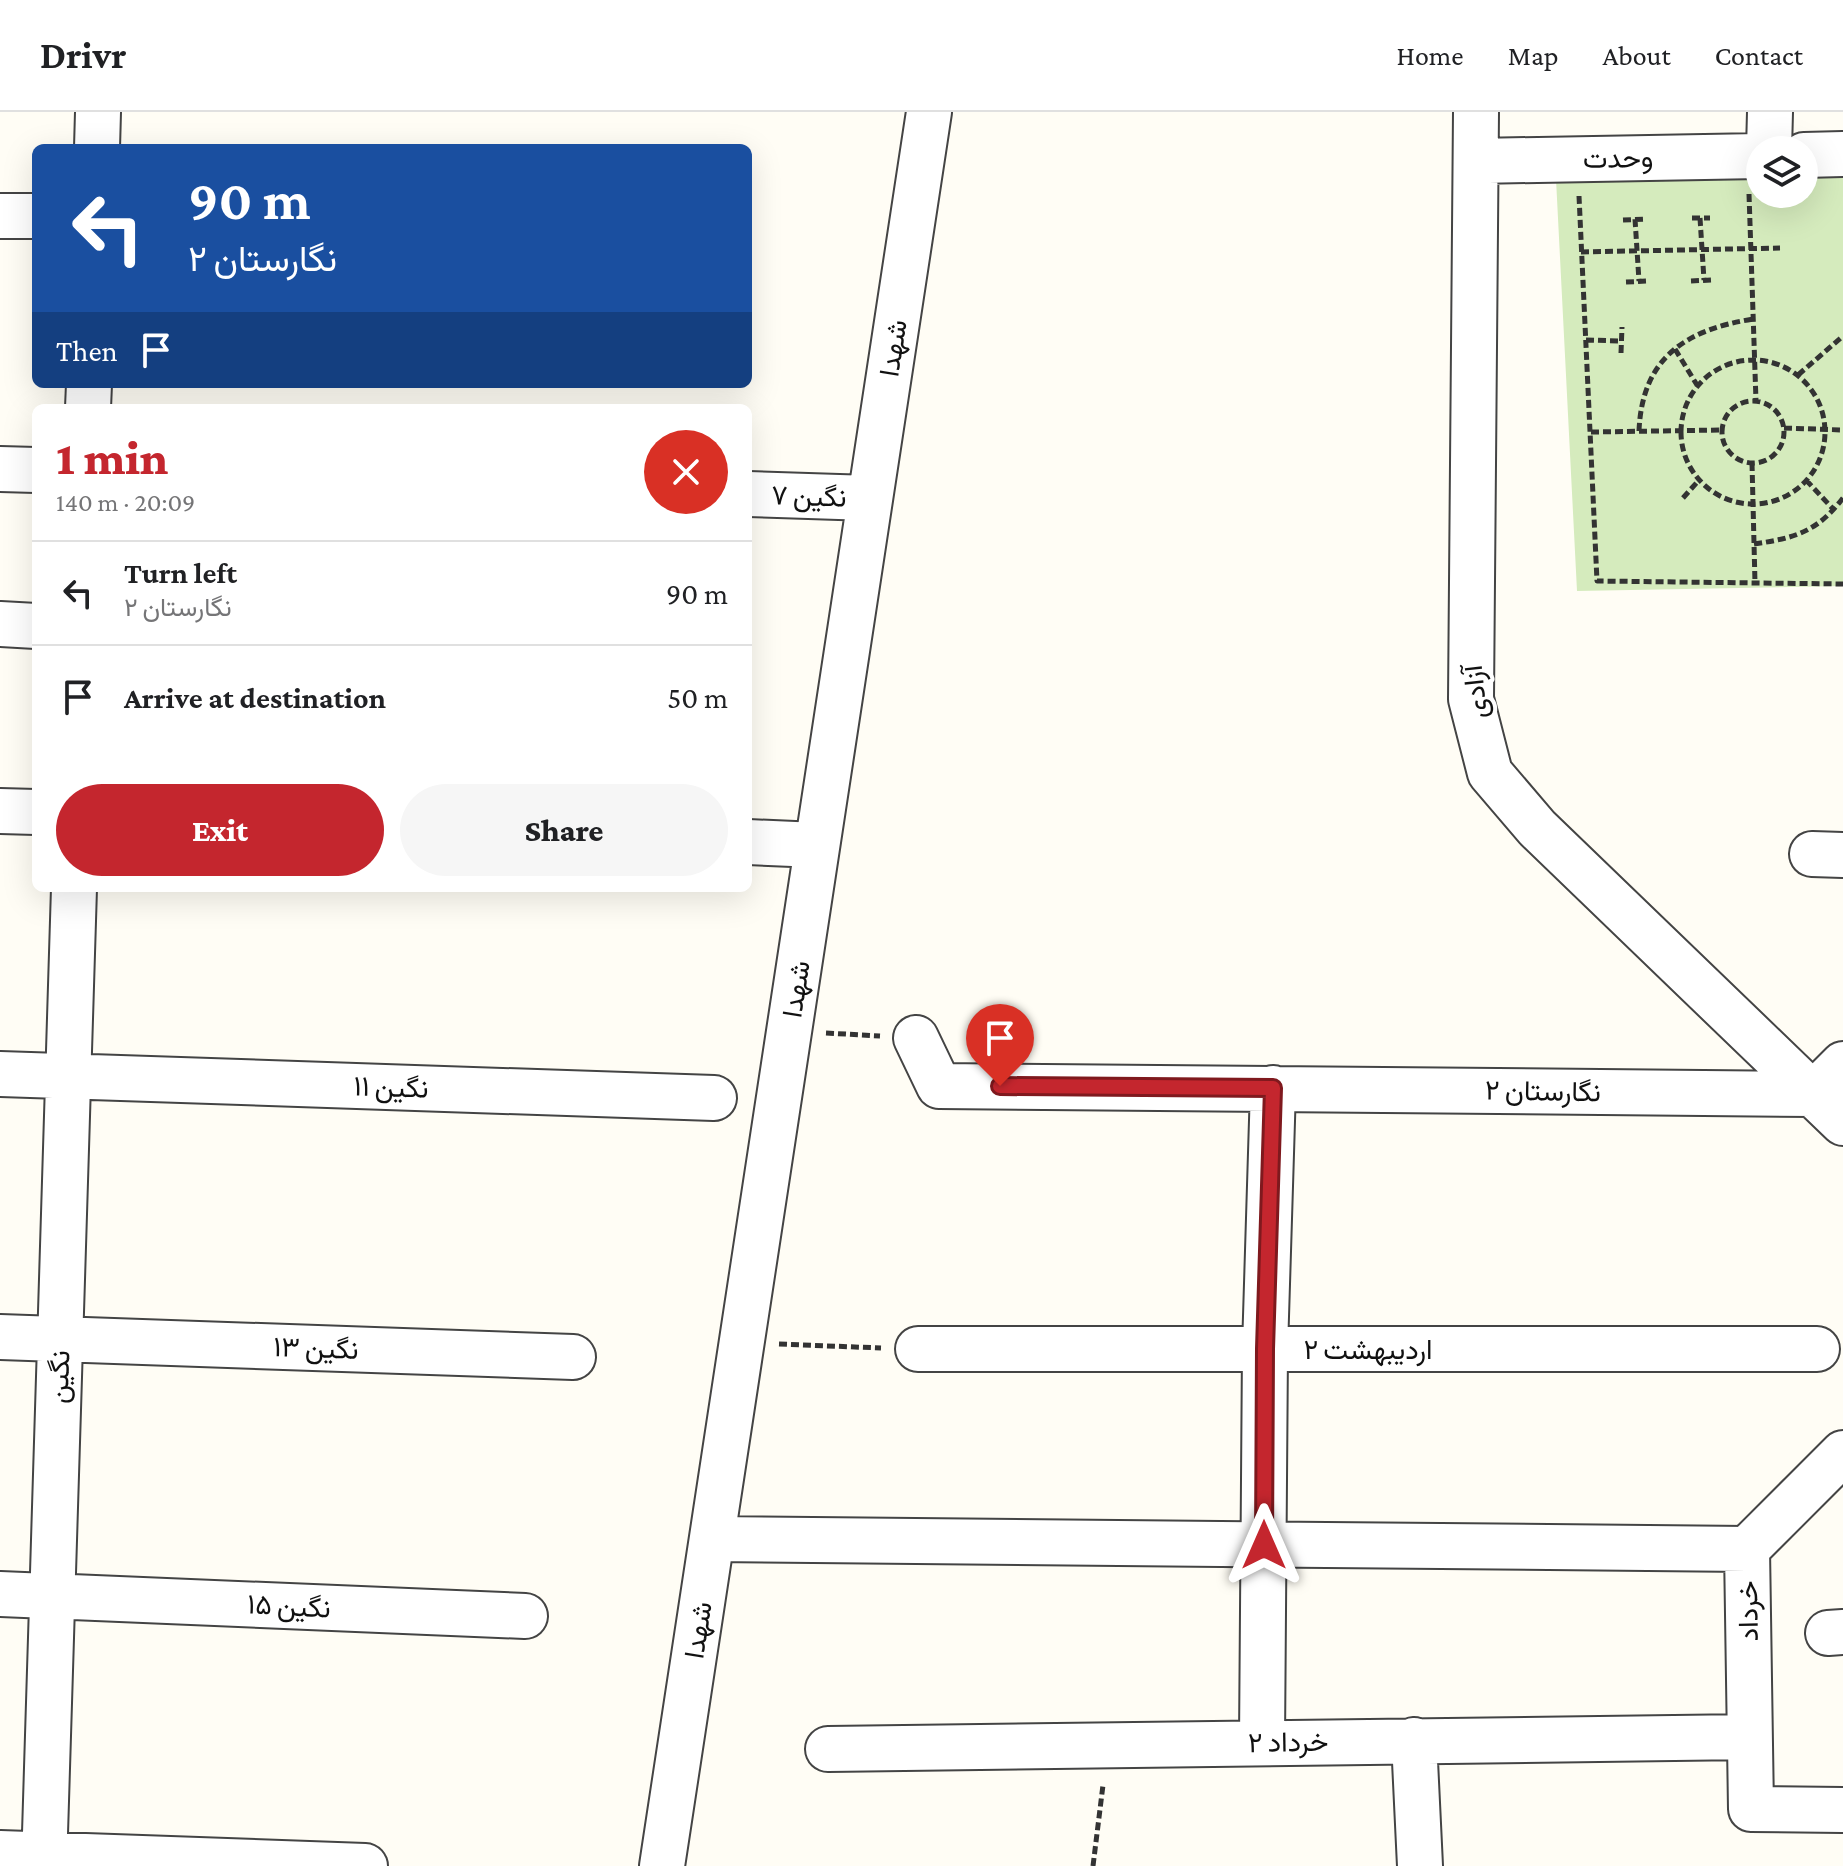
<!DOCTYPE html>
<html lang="en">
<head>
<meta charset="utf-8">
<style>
  :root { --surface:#fff; --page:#f6f6f6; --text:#202124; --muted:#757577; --line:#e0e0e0; --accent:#c4262e }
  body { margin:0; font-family:"Crimson Pro",Vazirmatn,serif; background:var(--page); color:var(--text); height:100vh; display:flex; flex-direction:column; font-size:30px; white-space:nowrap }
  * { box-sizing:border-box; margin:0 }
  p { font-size:26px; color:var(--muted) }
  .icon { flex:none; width:44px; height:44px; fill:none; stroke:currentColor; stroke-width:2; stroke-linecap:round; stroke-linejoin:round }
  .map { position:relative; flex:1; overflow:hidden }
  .sheet { position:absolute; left:32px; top:292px; width:720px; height:488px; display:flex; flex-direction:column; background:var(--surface); border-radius:12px; box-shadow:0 8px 32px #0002 }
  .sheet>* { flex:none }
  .guide { position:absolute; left:32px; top:32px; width:720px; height:244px; border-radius:12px; box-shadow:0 8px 32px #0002; background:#1a4fa0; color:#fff; overflow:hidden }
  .buttons { position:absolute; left:1746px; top:24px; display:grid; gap:16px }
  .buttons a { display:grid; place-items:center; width:72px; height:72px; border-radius:50%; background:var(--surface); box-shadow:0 8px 32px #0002; font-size:40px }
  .pin { position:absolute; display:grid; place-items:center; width:68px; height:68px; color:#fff; margin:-82px -34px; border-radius:50% 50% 50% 0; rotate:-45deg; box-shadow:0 0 8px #0007 }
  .pin .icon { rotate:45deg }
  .me { position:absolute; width:88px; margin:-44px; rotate:0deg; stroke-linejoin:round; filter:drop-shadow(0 0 6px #0008) }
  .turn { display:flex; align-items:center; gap:28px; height:168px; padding:0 24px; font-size:36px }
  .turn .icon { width:104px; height:104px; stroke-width:2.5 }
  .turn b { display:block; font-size:56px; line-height:68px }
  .then { display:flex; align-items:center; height:76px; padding:0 24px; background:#0003; gap:16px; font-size:30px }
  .round { display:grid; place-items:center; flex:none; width:84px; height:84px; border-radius:42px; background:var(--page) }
  .overview { display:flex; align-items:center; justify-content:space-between; height:136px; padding:0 24px }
  h1 { font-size:48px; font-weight:800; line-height:60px; color:var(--accent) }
  .cta { display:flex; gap:16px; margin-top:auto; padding:16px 24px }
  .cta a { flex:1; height:92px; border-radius:48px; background:var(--accent); color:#fff; font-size:32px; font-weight:800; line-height:92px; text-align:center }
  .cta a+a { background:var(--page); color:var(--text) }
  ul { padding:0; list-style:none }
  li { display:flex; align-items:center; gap:24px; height:104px; padding:0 24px; border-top:2px solid var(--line) }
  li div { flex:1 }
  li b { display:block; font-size:30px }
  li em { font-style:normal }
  header { display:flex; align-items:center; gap:48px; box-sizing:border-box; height:112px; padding:0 40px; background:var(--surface); border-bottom:2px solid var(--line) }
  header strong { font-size:38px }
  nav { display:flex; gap:44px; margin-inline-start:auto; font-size:28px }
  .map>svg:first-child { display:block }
  .green { fill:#d5ebbd }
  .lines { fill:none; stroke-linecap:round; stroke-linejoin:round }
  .minor-casing { stroke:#444; stroke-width:48 }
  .path { stroke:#333; stroke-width:5; stroke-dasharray:8 4; stroke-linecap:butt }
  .minor { stroke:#fff; stroke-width:44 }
  .route-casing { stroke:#7f191e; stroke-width:20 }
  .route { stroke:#c4262e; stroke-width:14 }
  .labels { text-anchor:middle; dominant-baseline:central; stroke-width:8; stroke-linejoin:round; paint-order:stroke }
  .street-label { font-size:28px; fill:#111; stroke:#fff }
</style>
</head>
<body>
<header>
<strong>Drivr</strong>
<nav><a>Home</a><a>Map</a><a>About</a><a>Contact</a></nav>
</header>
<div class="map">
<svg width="1843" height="1754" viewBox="0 0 1843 1754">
  <rect width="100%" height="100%" fill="#fffdf5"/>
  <path class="green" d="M1843,62V474L1577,479L1556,67L1760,63V82H1804V63Z"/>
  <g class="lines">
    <g class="minor-casing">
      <path id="minor" d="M1476,0L1471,587L1490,661L1537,716L1843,1011
        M97,36L98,0
        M1769,38L1770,0
        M1804,43L1843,42
        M1476,49L1760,44
        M0,104H36
        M88,296L89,272
        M0,357L36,358
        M748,382L870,386
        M0,512L36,514
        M0,699L36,700
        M748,730L817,733
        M1812,742L1843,743
        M916,926L939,974L1813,982L1843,952
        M0,962L714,986
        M0,1225L573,1245
        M918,1237H1817
        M1843,1341L1747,1437L1751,1697L1843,1698
        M712,1427L1747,1437
        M0,1482L525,1504
        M1828,1521L1843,1520
        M1414,1628L1420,1754
        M1262,1630L1265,1237L1273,976
        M828,1637L1749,1625
        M0,1741L365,1754
        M44,1754L74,776
        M662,1754L929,0"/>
    </g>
    <path class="path" d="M1749,82L1756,289
      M1579,84L1597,469L1843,472
      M1692,106H1710
      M1700,106L1704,168
      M1635,107L1639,169
      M1623,108L1646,107
      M1581,140L1780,136
      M1691,169L1712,168
      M1626,170L1648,169
      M1586,228L1621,229
      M1675,237L1697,273
      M1621,241L1622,215
      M1681 320a72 72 0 1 1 144 0a72 72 0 1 1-144 0Z
      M1798,263L1843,224
      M1722 320a31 31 0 1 1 62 0a31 31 0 1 1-62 0Z
      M1784,316L1843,318
      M1639,319C1642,246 1685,218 1753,207
      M1591,320L1722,318
      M1752,351L1755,471
      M1806,368L1834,398
      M1683,386L1699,368
      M1754,432C1795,426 1817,420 1843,386
      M826,921L880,924
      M779,1232L881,1236
      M1093,1754L1103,1673"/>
    <use href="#minor" class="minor"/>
  </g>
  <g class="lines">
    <g class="route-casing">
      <path id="route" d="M1000,974L1273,976L1265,1237L1264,1433"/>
    </g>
    <use href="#route" class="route"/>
  </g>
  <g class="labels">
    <g class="street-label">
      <text transform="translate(1618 46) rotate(-1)">وحدت</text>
      <text transform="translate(893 236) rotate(-81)">شهدا</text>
      <text transform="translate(809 384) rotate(2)">نگین ۷</text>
      <text transform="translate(1475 580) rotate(-96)">آزادی</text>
      <text transform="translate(796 877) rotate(-81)">شهدا</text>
      <text transform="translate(391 975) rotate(2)">نگین ۱۱</text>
      <text transform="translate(1543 979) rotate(1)">نگارستان ۲</text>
      <text transform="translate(316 1236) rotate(2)">نگین ۱۳</text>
      <text x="1368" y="1237">اردیبهشت ۲</text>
      <text transform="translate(59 1265) rotate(-88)">نگین</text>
      <text transform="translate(289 1494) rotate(3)">نگین ۱۵</text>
      <text transform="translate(1748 1499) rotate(-91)">خرداد</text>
      <text transform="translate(698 1518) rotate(-81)">شهدا</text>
      <text transform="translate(1288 1630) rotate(-1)">خرداد ۲</text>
    </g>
  </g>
</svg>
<div class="buttons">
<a><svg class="icon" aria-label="layers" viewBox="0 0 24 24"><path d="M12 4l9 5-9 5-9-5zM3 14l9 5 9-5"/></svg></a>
</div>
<div class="pin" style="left:1000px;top:974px;background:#d93025"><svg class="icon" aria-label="arrive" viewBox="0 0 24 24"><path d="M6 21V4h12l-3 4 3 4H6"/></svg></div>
<svg class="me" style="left:1264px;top:1433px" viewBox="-20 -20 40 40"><path d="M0-17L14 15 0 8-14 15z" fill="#c4262e" stroke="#fff" stroke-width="4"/></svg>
<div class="guide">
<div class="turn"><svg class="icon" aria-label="left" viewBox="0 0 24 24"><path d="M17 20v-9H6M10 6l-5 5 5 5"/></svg><div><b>90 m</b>نگارستان ۲</div></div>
<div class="then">Then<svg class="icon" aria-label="arrive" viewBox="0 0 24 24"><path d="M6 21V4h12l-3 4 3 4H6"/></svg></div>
</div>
<section class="sheet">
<div class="overview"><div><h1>1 min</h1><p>140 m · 20:09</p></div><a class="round" style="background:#d93025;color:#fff"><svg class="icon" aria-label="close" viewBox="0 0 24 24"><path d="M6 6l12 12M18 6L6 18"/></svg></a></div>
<ul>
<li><svg class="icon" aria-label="left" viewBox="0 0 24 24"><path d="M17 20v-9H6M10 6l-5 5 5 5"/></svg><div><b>Turn left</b><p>نگارستان ۲</p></div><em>90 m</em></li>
<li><svg class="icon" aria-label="arrive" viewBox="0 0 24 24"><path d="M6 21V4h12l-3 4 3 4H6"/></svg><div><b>Arrive at destination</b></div><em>50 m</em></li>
</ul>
<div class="cta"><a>Exit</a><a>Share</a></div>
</section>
</div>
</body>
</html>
